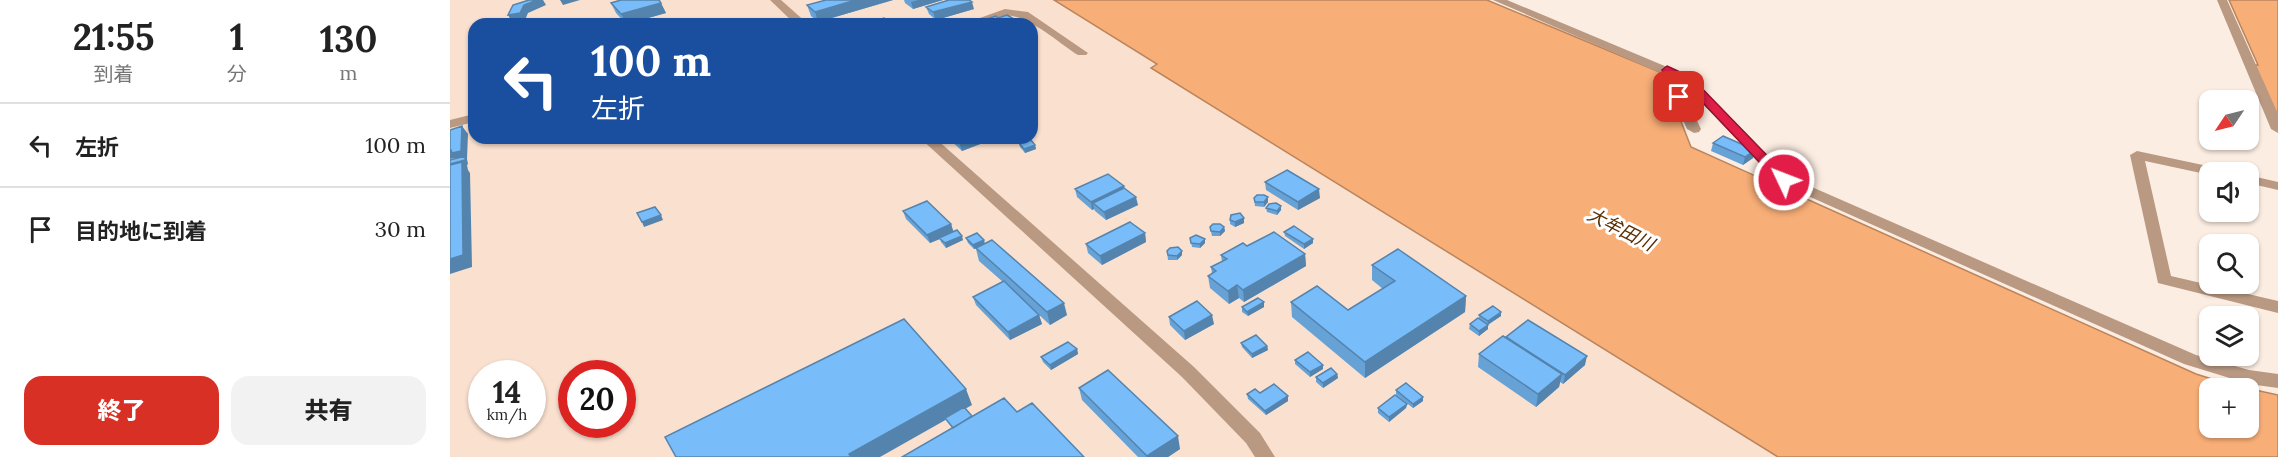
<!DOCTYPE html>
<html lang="ja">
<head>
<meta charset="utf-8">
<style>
  :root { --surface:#fff; --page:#f2f2f2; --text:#222; --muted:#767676; --line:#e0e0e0; --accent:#d93025 }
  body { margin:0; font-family:Lora,"Noto Sans JP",serif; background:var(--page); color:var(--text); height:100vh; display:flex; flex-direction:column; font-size:22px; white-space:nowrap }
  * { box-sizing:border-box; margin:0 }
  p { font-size:20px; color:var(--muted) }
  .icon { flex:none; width:33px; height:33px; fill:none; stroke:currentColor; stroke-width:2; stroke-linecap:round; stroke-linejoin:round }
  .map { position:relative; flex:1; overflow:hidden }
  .drawer { display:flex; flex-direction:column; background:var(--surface); width:450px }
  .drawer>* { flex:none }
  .banner { position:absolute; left:18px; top:18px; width:570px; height:126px; border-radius:18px; box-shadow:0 2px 4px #0004; background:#1a4fa0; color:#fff; overflow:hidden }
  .needle { width:39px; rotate:235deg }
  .fabs { position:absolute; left:1749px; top:90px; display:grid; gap:12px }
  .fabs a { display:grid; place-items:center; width:60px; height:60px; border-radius:12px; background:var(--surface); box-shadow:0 2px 4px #0004; font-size:30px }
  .speed { position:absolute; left:18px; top:360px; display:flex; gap:12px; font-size:30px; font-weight:700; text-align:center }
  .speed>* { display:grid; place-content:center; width:78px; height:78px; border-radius:50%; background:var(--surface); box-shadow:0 2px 4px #0004; line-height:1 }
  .speed small { font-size:15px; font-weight:400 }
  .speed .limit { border:9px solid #d22; background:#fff; color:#111 }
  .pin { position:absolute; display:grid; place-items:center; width:51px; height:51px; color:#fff; margin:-26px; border-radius:12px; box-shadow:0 3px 9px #0006 }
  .me { position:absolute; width:66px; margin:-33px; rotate:313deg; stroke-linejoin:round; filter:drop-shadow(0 0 4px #0008) }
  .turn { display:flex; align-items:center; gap:21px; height:126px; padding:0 24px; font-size:27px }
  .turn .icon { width:78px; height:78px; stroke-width:2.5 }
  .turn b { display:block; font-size:42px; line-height:51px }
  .eta { display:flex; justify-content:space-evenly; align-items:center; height:102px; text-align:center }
  .eta b { font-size:36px; font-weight:800; line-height:42px }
  .button { display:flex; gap:12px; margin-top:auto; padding:12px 24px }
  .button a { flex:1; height:69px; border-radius:18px; background:var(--accent); color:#fff; font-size:24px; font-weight:800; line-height:69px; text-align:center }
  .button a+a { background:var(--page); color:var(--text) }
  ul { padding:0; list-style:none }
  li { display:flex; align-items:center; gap:18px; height:84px; padding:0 24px; border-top:2px solid var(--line) }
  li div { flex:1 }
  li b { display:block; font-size:22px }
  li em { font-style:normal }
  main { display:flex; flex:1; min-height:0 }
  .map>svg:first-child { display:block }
  .built { fill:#fae0ce; fill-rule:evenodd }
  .water { fill:#f8ae77; stroke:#ba845c; stroke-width:1.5; fill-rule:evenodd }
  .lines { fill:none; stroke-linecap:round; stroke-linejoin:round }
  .minor { fill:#ba9982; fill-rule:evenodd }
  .wall { fill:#67a2d6 }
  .shaded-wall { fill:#5484ae }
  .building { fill:#78bcf9; stroke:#5484ae; stroke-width:1.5 }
  .route { fill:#e11d48; stroke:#92132f; stroke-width:1.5 }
  .labels { text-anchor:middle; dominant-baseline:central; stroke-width:6; stroke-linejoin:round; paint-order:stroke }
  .water-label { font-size:18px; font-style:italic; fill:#5b2d00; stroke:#fff }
</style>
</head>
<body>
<main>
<section class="drawer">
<div class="eta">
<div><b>21:55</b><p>到着</p></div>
<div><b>1</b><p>分</p></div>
<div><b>130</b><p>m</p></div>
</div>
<ul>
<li><svg class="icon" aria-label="left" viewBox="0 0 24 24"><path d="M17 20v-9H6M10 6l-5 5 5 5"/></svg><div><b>左折</b></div><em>100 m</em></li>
<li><svg class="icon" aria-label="arrive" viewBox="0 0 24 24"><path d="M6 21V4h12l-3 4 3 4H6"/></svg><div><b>目的地に到着</b></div><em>30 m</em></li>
</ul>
<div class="button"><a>終了</a><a>共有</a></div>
</section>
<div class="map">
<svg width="1828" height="457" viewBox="0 0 1828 457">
  <rect width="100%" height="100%" fill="#fcede2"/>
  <path class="built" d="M0,0H604L707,64L701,68L1328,457H0ZM24,24H582V138H24ZM32,374H82V424H32ZM122,374H172V424H122Z"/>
  <path class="water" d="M604,0H1037L1212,73L1241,147L1746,374L1778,384L1828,395V457H1328L701,68L707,64ZM1760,388H1798V428H1760Z
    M1779,0H1828V117L1805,65H1808Z"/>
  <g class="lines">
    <path class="minor" d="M320,0H331L358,24H345Z
      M1043,0H1057L1241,77L1339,177L1746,355L1799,370L1828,374V388L1799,384L1734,364L1329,183L1233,83L1228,81L1251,129L1249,132L1244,133L1237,129L1213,74Z
      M1767,0H1777L1828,114V133L1821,129Z
      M555,9L578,12L638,53L636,55H628C610,44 575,12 555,16C539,18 530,24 513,24Z
      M24,114V122L0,128V120Z
      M470,138H485L744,367L810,433L825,457H805L796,443L732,377Z
      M1687,151L1767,168L1774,172H1760V175L1695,161L1721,276L1828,301V313L1708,283L1680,155Z
      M1798,175L1828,182V190L1798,183Z"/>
  </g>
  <path class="wall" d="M169,0H209L216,13L176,24L166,13L161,3Z
    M376,0H443L368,22L361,16L357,5Z
    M454,0H493L463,9L455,3Z
    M476,7L524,9L486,20L479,14Z
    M498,138H537L538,141L512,151Z
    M569,143L585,145L586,149L575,153L570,147Z
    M1263,143L1305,150L1303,158L1293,165L1261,151Z
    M815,182L870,198L848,210L816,190Z
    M674,188L688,205L656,220L645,211L644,209L642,210L627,197L625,189Z
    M804,198L818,202L814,207L805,206Z
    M816,208L831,210L827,215L817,212Z
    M453,211L501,224L503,232L513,240L496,248L491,242L490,239L480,243L456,219Z
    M780,220L794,223L785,227L780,224Z
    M760,227H774L775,231L770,236H762Z
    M834,232L863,243L854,249L835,236Z
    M695,233L696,242L652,265L638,253L636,244Z
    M516,238L535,244L617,315L600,325L587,313L589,315L592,324L560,340L526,305L523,297L553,282L529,261L526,249H524L518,243Z
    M740,238L755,239V243L750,248L742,247Z
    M797,246L855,254L856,266L794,302L789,298L779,304L760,288L758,276L762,274L761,267L772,262L771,255Z
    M717,251H732V255L727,260H718Z
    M922,265L1016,296L1015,312L915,378L842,317L841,302L898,310L933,289L922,280Z
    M814,302V307L798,316L792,312V307Z
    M1029,315L1051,316L1038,325V329L1029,336L1019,329L1020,324L1029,319Z
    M719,317L764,324L735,340L720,325Z
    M1056,337L1135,365L1113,384L1110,382L1109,387L1086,407L1028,367L1029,354L1056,338Z
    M791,343L817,346L818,350L802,358L792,347Z
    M627,349L628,354L601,370L593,362L591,357Z
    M845,360L873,365V369L860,377L845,364Z
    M887,374L888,378L873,388L866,382V377Z
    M629,388L730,449L718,457H688L632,400Z
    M946,390L973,397V401L963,408L946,395Z
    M810,393L838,401L816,415L798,399L797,394Z
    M957,404L956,408L939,422L928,413V408Z"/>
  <path class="shaded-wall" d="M87,0H93L96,5L78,13L75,20L62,22L58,15L74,5Z
    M110,0H130L113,5Z
    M406,0H443L368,22L365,12Z
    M468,0H493L463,9L461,2Z
    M522,2L524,9L486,20L483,12Z
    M211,3L216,13L177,24L171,14Z
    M12,126L18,134L17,159L18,164L17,165L18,170L20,173L22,267L0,274V164L7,162L5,158L0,159V150Z
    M80,138H95L82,141Z
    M523,138H537L538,141L512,151L509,143Z
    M585,145L586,149L575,153L574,149Z
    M1305,150L1303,158L1293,165L1295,157Z
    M674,186L675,194L643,203L644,209L642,210L641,202Z
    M869,189L870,198L848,210V202Z
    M686,197L688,205L656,220L654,212Z
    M818,197V202L814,207V202Z
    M831,206V210L827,215V211Z
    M211,215L213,220L194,227L192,222Z
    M794,218V223L785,227V222Z
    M501,224L504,233L480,243L477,235Z
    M774,227L775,231L770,236V232Z
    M695,233L696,242L652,265L650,256Z
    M512,236L513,240L496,248L495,243Z
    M755,239V243L750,248V244Z
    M863,239V243L854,249V244Z
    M534,240L535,244L524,249L523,245Z
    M732,251V255L727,260V256Z
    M855,254L856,266L794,302L793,290Z
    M787,285L789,298L779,304L778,291Z
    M1016,296L1015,312L915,378V362Z
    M814,302V307L798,316L797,312Z
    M614,303L617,315L600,325L597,312Z
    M1051,312V316L1037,325L1038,321Z
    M589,315L592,324L560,340L558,332Z
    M762,315L764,324L735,340L734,331Z
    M1038,325V329L1029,336V331Z
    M817,346L818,350L802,358V354Z
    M627,349L628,354L601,370L600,365Z
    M1137,356L1135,365L1113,384L1115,375Z
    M873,365V369L860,377V372Z
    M887,374L888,378L873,388V383Z
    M1112,374L1109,387L1086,407L1088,394Z
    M516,389L522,405L430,457H400L399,454Z
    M838,396V401L816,415L815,411Z
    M973,397V401L963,408V404Z
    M957,404L956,408L939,422V417Z
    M728,436L730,449L718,457H697V456Z"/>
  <path class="building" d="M79,0H87L74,5L70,13L58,15L63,5Z
    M171,0H209L211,3L171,14L161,3Z
    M376,0H406L365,12L357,5Z
    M499,0H519L522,2L483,12L476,7Z
    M557,15L571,23H524L546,16L548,18Z
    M434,18L441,24H425L422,22Z
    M519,20L524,24H508Z
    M12,126L11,151L2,153L1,150H0V130Z
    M1273,136L1305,150L1295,157L1263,143Z
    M504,138H523L509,143Z
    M580,139L585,145L574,149L569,143Z
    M15,156V160L0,164V160Z
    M12,162L13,255L0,259V165Z
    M837,170L869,189L848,202L815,182Z
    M658,174L674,186L641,202L625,189Z
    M674,188L686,197L654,212L643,203Z
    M807,195H814L818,197L814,202H805L804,198Z
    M477,201L501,224L477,235L453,211Z
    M826,203L831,206L827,211L816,208L819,204Z
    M205,207L211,215L192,222L187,213Z
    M790,213L794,218L785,222L780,220L781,215Z
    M680,222L695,233L650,256L636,244Z
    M763,224H770L774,227L770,232L761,231L760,227Z
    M844,226L863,239L854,244L834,232Z
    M507,230L512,236L495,243L489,238Z
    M824,232L855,254L793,290L787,285L778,291L758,276L766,271L761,267L777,259L771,255L793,243L797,246Z
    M527,233L534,240L523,245L516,238Z
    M746,235L755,239L750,244L741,243L740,238Z
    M542,240L614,303L597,312L526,248Z
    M728,247L732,251L727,256L718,255L717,251L720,248Z
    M948,249L1016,296L915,362L841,302L867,286L898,310L945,281L922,265Z
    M554,281L589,315L558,332L523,297Z
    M808,298L814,302L797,312L792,307Z
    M747,301L762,315L734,331L719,317Z
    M1043,306L1051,312L1038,321L1029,315Z
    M1028,318L1038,325L1029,331L1020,324Z
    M454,319L516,389L399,454L401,457H226L215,437Z
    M1078,320L1137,356L1115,375L1056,337Z
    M806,335L817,346L802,354L791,343Z
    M1053,336L1112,374L1088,394L1029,354Z
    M618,342L627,349L600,365L591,357Z
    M858,352L873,365L860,372L845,360Z
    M881,368L887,374L873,383L866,377Z
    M658,370L728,436L697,456L629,388Z
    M956,383L973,397L963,404L946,390Z
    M824,384L838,396L815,411L797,394L805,389L810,393Z
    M945,395L957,404L939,417L928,408Z
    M554,398L567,412L582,403L634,457H452Z
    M514,407L522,416L503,428L495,418Z"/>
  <path class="route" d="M1217,66L1241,77L1338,177L1340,180L1338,183H1329L1233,82L1226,79L1235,97L1233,99H1225L1212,70Z"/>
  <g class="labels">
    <g class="water-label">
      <text transform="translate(1171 229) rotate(27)">大牟田川</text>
    </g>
  </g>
</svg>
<div class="fabs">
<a><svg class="needle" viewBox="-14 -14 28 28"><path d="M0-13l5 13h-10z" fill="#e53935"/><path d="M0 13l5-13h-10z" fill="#767676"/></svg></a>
<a><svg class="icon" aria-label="sound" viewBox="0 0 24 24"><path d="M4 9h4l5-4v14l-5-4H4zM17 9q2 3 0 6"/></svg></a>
<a><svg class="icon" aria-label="search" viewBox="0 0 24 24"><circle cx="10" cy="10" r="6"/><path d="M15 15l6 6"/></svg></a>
<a><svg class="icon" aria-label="layers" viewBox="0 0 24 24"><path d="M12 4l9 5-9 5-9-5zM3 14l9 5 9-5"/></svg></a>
<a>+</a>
</div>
<div class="speed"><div>14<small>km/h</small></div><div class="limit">20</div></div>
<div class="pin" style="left:1229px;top:97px;background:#d93025"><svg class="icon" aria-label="arrive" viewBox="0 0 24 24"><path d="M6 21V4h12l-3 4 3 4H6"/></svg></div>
<svg class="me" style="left:1334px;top:180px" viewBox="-20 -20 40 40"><circle r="17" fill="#e11d48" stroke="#fff" stroke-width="3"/><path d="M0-11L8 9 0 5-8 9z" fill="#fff"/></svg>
<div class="banner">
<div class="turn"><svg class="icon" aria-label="left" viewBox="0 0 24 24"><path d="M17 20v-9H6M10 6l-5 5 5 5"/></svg><div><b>100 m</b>左折</div></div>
</div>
</div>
</main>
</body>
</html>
